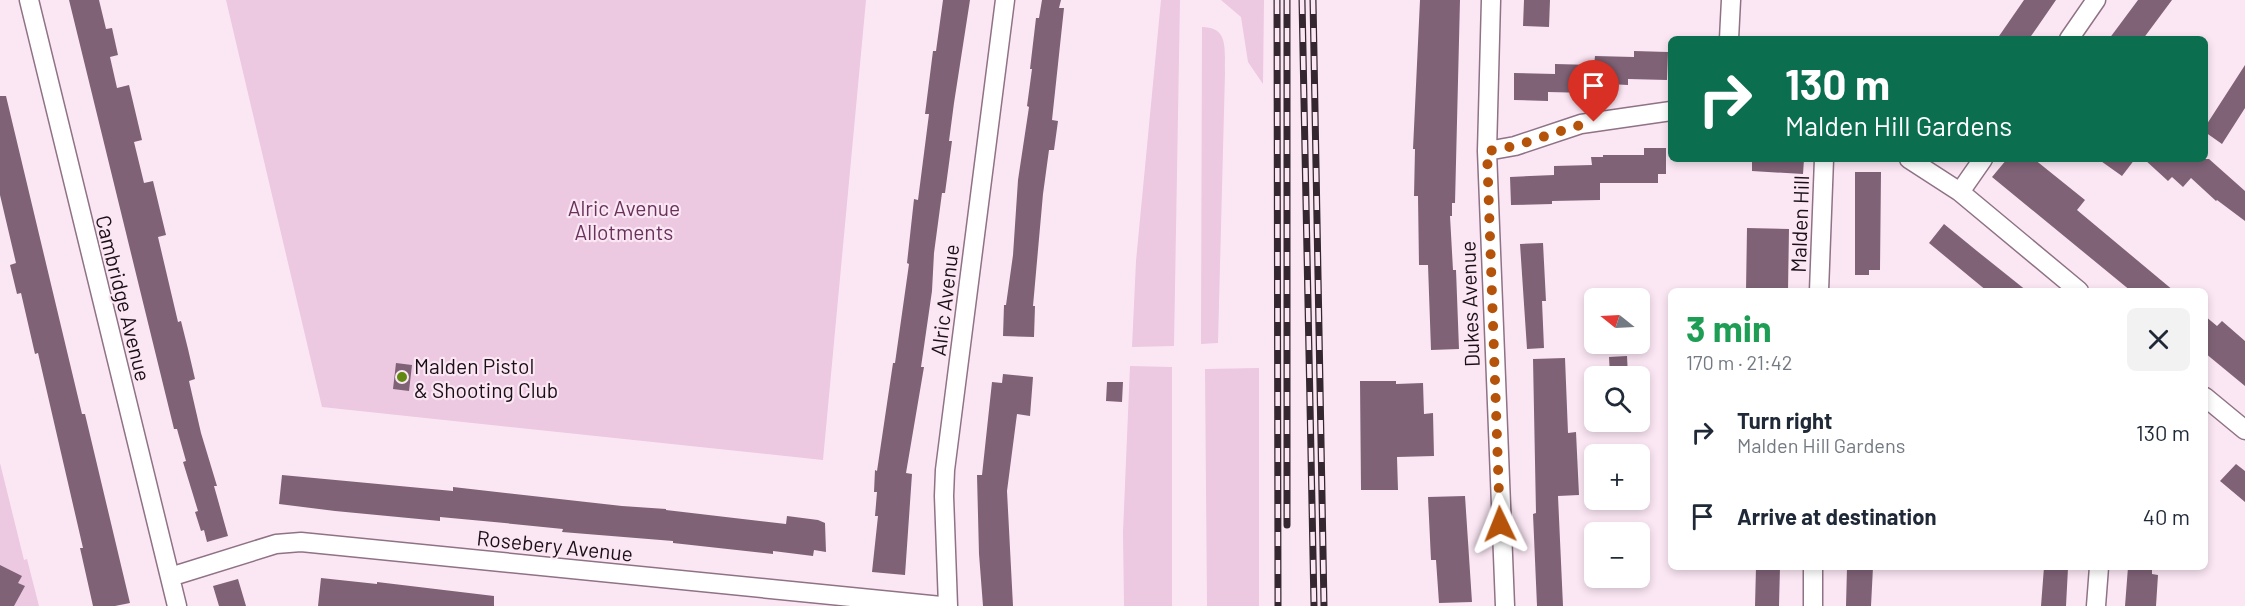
<!DOCTYPE html>
<html lang="en">
<head>
<meta charset="utf-8">
<style>
  :root { --surface:#fff; --page:#f2f2f3; --text:#1f2937; --muted:#747a83 }
  body { margin:0; font-family:Barlow,sans-serif; background:var(--page); color:var(--text); height:100vh; display:flex; flex-direction:column; font-size:22px; white-space:nowrap }
  * { box-sizing:border-box; margin:0 }
  p { font-size:20px; color:var(--muted) }
  .icon { flex:none; width:33px; height:33px; fill:none; stroke:currentColor; stroke-width:2; stroke-linecap:round; stroke-linejoin:round }
  .map { position:relative; flex:1; overflow:hidden }
  .sheet { position:absolute; left:1668px; top:288px; width:540px; height:282px; display:flex; flex-direction:column; background:var(--surface); border-radius:9px; box-shadow:0 3px 9px #0003 }
  .sheet>* { flex:none }
  .hud { position:absolute; left:1668px; top:36px; width:540px; height:126px; border-radius:9px; box-shadow:0 3px 9px #0003; background:#0b6e4f; color:#fff; overflow:hidden }
  .needle { width:39px; rotate:288deg }
  .fabs { position:absolute; left:1584px; top:288px; display:grid; gap:12px }
  .fabs a { display:grid; place-items:center; width:66px; height:66px; border-radius:9px; background:var(--surface); box-shadow:0 3px 9px #0003; font-size:30px }
  .pin { position:absolute; display:grid; place-items:center; width:51px; height:51px; color:#fff; margin:-62px -26px; border-radius:50% 50% 50% 0; rotate:-45deg; box-shadow:0 0 6px #0007 }
  .pin .icon { rotate:45deg }
  .me { position:absolute; width:66px; margin:-33px; rotate:358deg; stroke-linejoin:round; filter:drop-shadow(0 0 4px #0008) }
  .turn { display:flex; align-items:center; gap:21px; height:126px; padding:0 18px; font-size:27px }
  .turn .icon { width:78px; height:78px; stroke-width:2.5 }
  .turn b { display:block; font-size:42px; line-height:51px }
  .round { display:grid; place-items:center; flex:none; width:63px; height:63px; border-radius:9px; background:var(--page) }
  .summary { display:flex; align-items:center; justify-content:space-between; height:102px; padding:0 18px }
  h1 { font-size:36px; font-weight:700; line-height:45px; color:#1e9e55 }
  ul { padding:0; list-style:none }
  li { display:flex; align-items:center; gap:18px; height:84px; padding:0 18px }
  li div { flex:1 }
  li b { display:block; font-size:22px }
  li em { font-style:normal }
  .map>svg:first-child { display:block }
  .green { fill:#ecc8e1 }
  .building { fill:#7f6276 }
  .lines { fill:none; stroke-linecap:round; stroke-linejoin:round }
  .street-casing { stroke:#8f7286; stroke-width:21 }
  .street { stroke:#fff; stroke-width:18 }
  .rail-casing { stroke:#34272f; stroke-width:7 }
  .rail { stroke:#fbe7f4; stroke-width:4.5; stroke-dasharray:14; stroke-linecap:butt }
  .route { stroke:#b45309; stroke-width:10; stroke-dasharray:0 18 }
  .poi-dot { fill:#618811; stroke:#fbe7f4; stroke-width:2 }
  .labels { text-anchor:middle; dominant-baseline:central; stroke-width:4.5; stroke-linejoin:round; paint-order:stroke }
  .park-label { font-size:21px; fill:#68325b; stroke:#fbe7f4 }
  .street-label { font-size:21px; fill:#1b0f17; stroke:#fbe7f4 }
  .poi-label { font-size:21px; fill:#1b0f17; stroke:#fbe7f4; text-anchor:start }
</style>
</head>
<body>
<div class="map">
<svg width="2245" height="606" viewBox="0 0 2245 606">
  <rect width="100%" height="100%" fill="#fbe7f4"/>
  <path class="green" d="M226,0H866L823,460L322,407Z
    M1161,0H1180L1174,346L1132,347L1136,261Z
    M1221,0H1264L1263,84L1248,62L1241,17Z
    M1202,27C1230,27 1224,51 1225,73L1218,343L1201,344Z
    M1130,366L1172,367V606H1124L1123,532Z
    M1259,368V606H1207L1205,369Z
    M0,463L24,560L27,559L39,606H0Z"/>
  <path class="building" d="M69,0H99L106,29L112,28L118,55L110,57L117,88L129,85L142,140L134,142L144,183L153,181L166,235L158,237L178,322L181,321L188,349L195,379L189,381L201,433L217,486H214L228,536L207,542L204,530L201,531L195,512L198,511L183,462L186,461L177,429H174Z
    M943,0H970L954,103L949,141H952L945,193H942L934,253L932,291L921,367H924L906,473L912,474L905,575L872,572L878,516H875L877,492H874L875,470L877,471L893,363H895L909,264L907,263L914,199L918,200L929,114H925L933,51H936Z
    M1042,0H1061L1059,8H1064L1052,120L1058,121L1054,150H1049L1043,194L1033,306H1035L1034,337L1003,336L1004,305H1006L1013,255L1018,180L1029,107L1027,106L1032,69H1030L1036,18H1039Z
    M1420,0H1460L1455,203H1452V216H1450L1453,270H1456L1459,349L1431,350L1428,265H1419L1418,196H1414L1415,149H1413Z
    M1524,0H1550L1549,27L1523,26Z
    M2024,0H2056L2029,39H1997Z
    M2138,0H2172L2143,39H2109Z
    M1634,51L1668,52L1667,80L1628,79V85L1589,83V93L1548,92V101L1514,100V73L1555,74V64L1594,65L1595,56L1634,57Z
    M2245,65V108L2222,144L2205,132V127Z
    M0,96H6L82,414H85L130,603L115,606H93L80,548H83L38,353L35,354L21,293L17,294L10,265L16,263L0,195Z
    M1644,148H1666V174H1658V183H1600V200L1552,201V204L1511,205L1510,177L1554,175V166L1592,165L1591,157H1603V155H1644Z
    M1752,159H1804L1803,174L1752,171Z
    M2007,159H2034L2085,200L2077,210L2174,291H2131L1992,177Z
    M2098,159H2135L2122,176Z
    M2144,159H2209L2245,191V221L2217,200L2216,201L2191,178L2183,187L2172,177L2168,181Z
    M1855,172H1881L1880,270H1869V275H1855Z
    M1944,224L1977,251L2027,291H1987L1970,277L1929,243Z
    M1747,228L1789,229L1788,291H1746Z
    M1543,243L1546,301H1542L1544,348L1527,349L1520,244Z
    M2205,316L2217,326L2222,321L2245,341V386L2205,353Z
    M1627,356L1628,376H1610L1609,357Z
    M1565,358L1568,433L1576,432L1579,495L1558,496L1563,606H1537L1533,514L1536,513L1533,359Z
    M396,363L412,365L409,391L393,389Z
    M1003,374L1033,377L1030,416L1017,414L1007,491L1013,606H983L979,554L977,475H982L992,382L1002,383Z
    M1360,381H1396V384L1423,383L1424,414L1433,413L1434,456L1397,457L1398,490H1361Z
    M1107,382H1123L1122,402L1106,401Z
    M2236,464L2245,471V502L2220,481Z
    M282,475L453,491V487L622,506L666,509V510L786,524L787,516L818,520L825,523L826,552L814,550L813,556L773,551V554L673,543V541L562,532L563,529L494,522L440,517V521L335,511L279,504Z
    M1465,496L1472,602L1439,603L1436,560H1431L1428,497Z
    M0,565L22,576L18,583L25,586L14,606H0Z
    M1756,567H1780L1779,606H1755Z
    M1847,567H1873L1871,606H1846Z
    M2044,567L2068,568L2066,606H2041Z
    M2128,567H2152V574L2158,575L2156,606H2125Z
    M321,578L377,584V582L494,596V606H318Z
    M238,579L246,606H219L213,586Z"/>
  <g class="lines">
    <g class="street-casing">
      <path id="street" d="M29,0L177,606
        M1491,0L1487,151L1505,606
        M1729,39L1731,0
        M2069,39L2096,0
        M1487,151L1515,146L1581,124L1671,111
        M1909,159L1960,192L2079,291
        M1960,192L1983,159
        M1819,291L1824,159
        M2205,397L2245,430
        M170,577L276,544L301,542L941,606
        M948,606L944,496L945,470L1005,0
        M1813,606V567
        M2096,606L2099,567"/>
    </g>
    <use href="#street" class="street"/>
    <g class="rail-casing">
      <path id="rail" d="M1277,0L1278,606
        M1287,0V525
        M1302,0L1314,606
        M1313,0L1324,606"/>
    </g>
    <use href="#rail" class="rail"/>
  </g>
  <g class="lines">
    <path class="route" d="M1500,524L1487,151C1524,147 1558,129 1594,122"/>
  </g>
  <circle class="poi-dot" cx="402" cy="377" r="6"/>
  <g class="labels">
    <g class="park-label">
      <text x="624" y="207">Alric Avenue<tspan x="624" dy="24">Allotments</tspan></text>
    </g>
    <g class="street-label">
      <text transform="translate(1799 224) rotate(-88)">Malden Hill</text>
      <text transform="translate(124 298) rotate(76)">Cambridge Avenue</text>
      <text transform="translate(944 300) rotate(-83)">Alric Avenue</text>
      <text transform="translate(1469 304) rotate(-92)">Dukes Avenue</text>
      <text transform="translate(555 545) rotate(6)">Rosebery Avenue</text>
    </g>
    <g class="poi-label">
      <text x="414" y="365">Malden Pistol<tspan x="414" dy="24">&amp; Shooting Club</tspan></text>
    </g>
  </g>
</svg>
<div class="fabs">
<a><svg class="needle" viewBox="-14 -14 28 28"><path d="M0-13l5 13h-10z" fill="#e53935"/><path d="M0 13l5-13h-10z" fill="#747a83"/></svg></a>
<a><svg class="icon" aria-label="search" viewBox="0 0 24 24"><circle cx="10" cy="10" r="6"/><path d="M15 15l6 6"/></svg></a>
<a>+</a>
<a>−</a>
</div>
<div class="pin" style="left:1594px;top:122px;background:#d93025"><svg class="icon" aria-label="arrive" viewBox="0 0 24 24"><path d="M6 21V4h12l-3 4 3 4H6"/></svg></div>
<svg class="me" style="left:1500px;top:524px" viewBox="-20 -20 40 40"><path d="M0-17L14 15 0 8-14 15z" fill="#b45309" stroke="#fff" stroke-width="4"/></svg>
<div class="hud">
<div class="turn"><svg class="icon" aria-label="right" viewBox="0 0 24 24"><path d="M7 20v-9h11M14 6l5 5-5 5"/></svg><div><b>130 m</b>Malden Hill Gardens</div></div>
</div>
<section class="sheet">
<div class="summary"><div><h1>3 min</h1><p>170 m · 21:42</p></div><a class="round"><svg class="icon" aria-label="close" viewBox="0 0 24 24"><path d="M6 6l12 12M18 6L6 18"/></svg></a></div>
<ul>
<li><svg class="icon" aria-label="right" viewBox="0 0 24 24"><path d="M7 20v-9h11M14 6l5 5-5 5"/></svg><div><b>Turn right</b><p>Malden Hill Gardens</p></div><em>130 m</em></li>
<li><svg class="icon" aria-label="arrive" viewBox="0 0 24 24"><path d="M6 21V4h12l-3 4 3 4H6"/></svg><div><b>Arrive at destination</b></div><em>40 m</em></li>
</ul>
</section>
</div>
</body>
</html>
